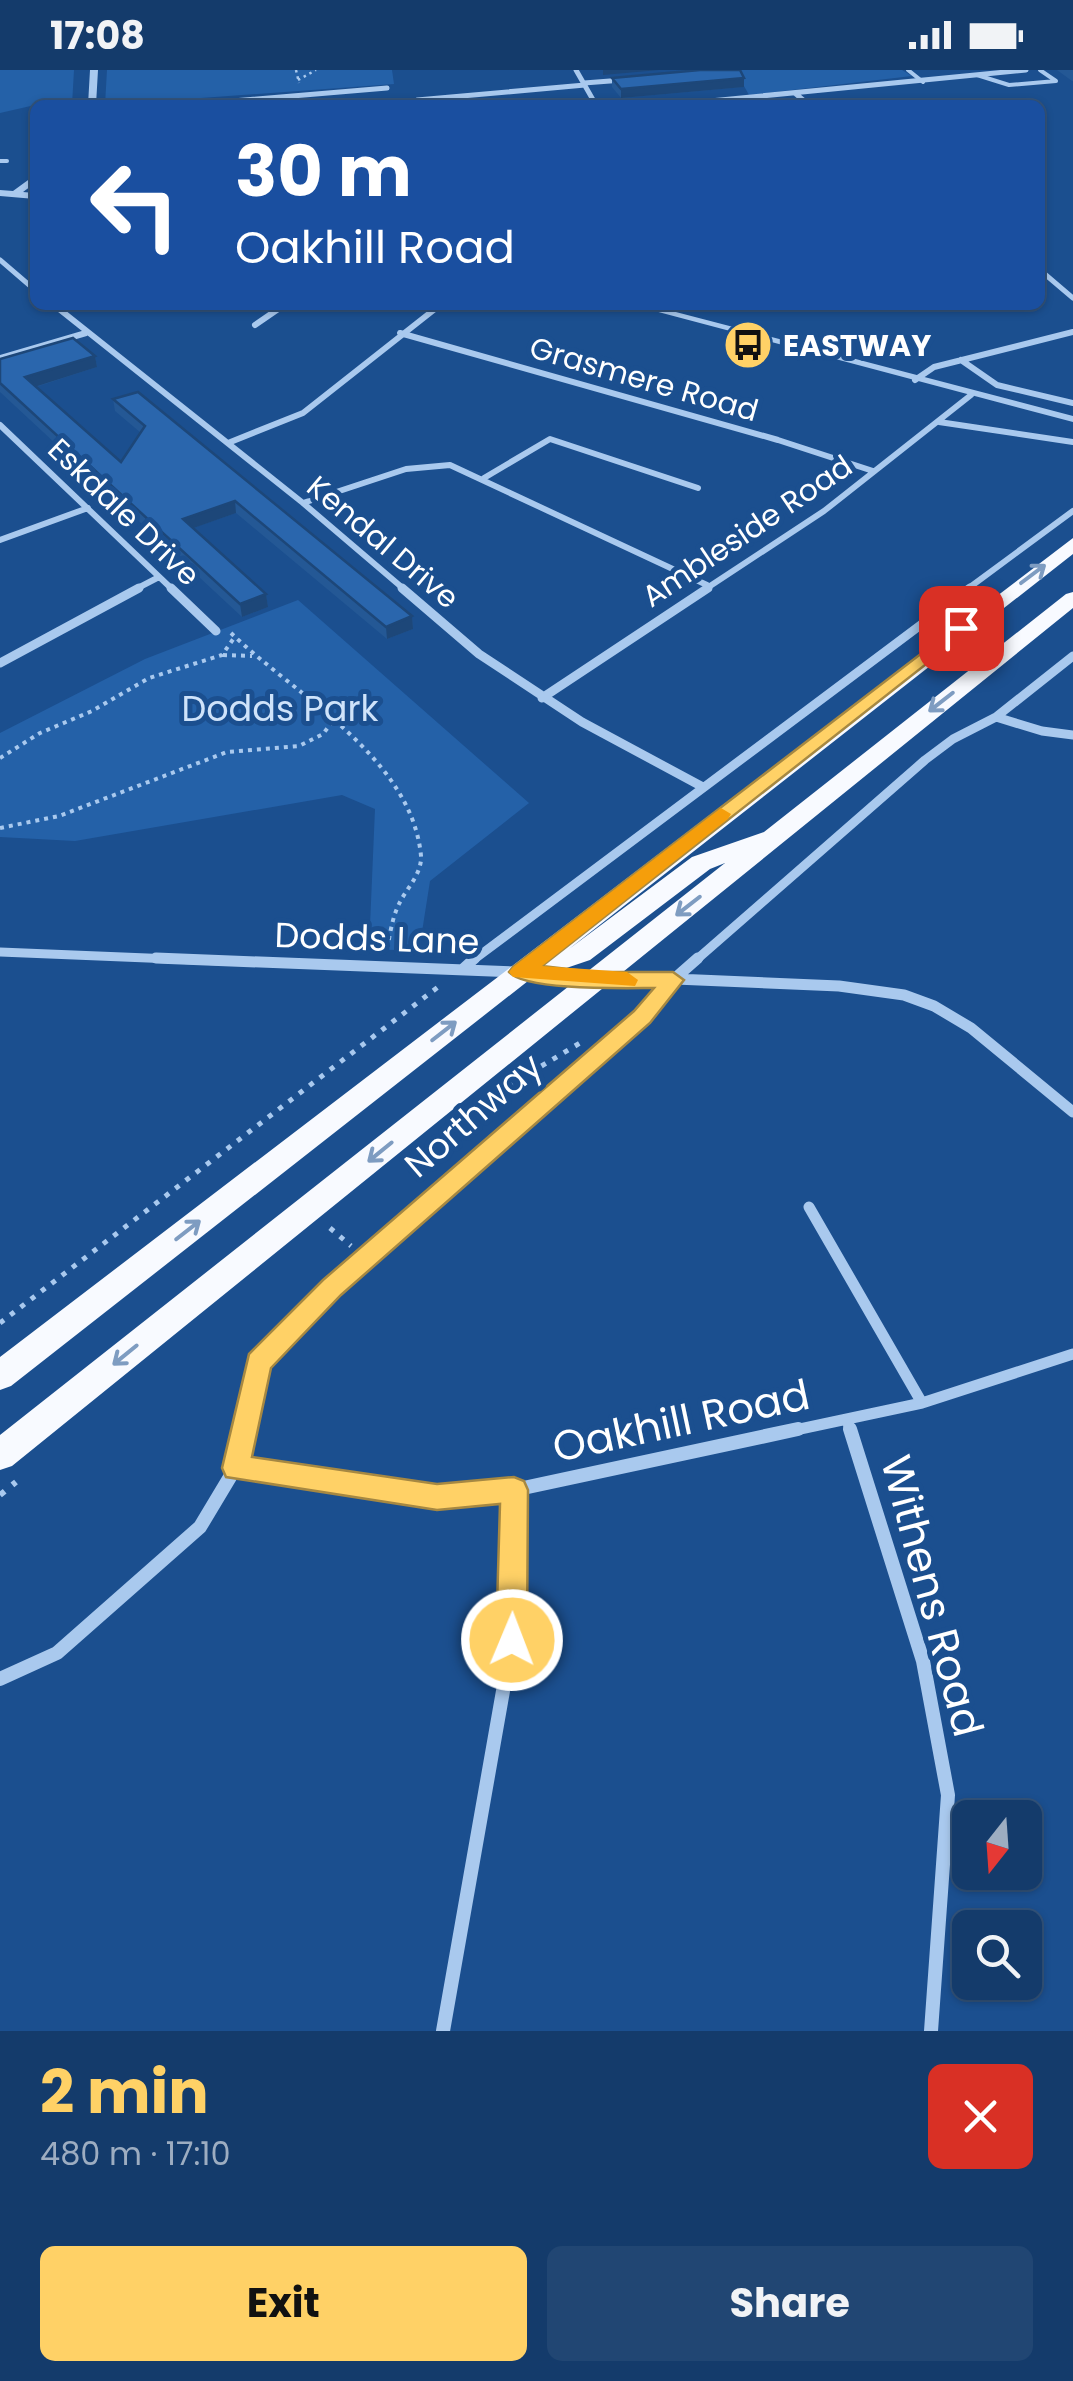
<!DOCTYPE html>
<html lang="en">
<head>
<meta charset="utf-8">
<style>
  :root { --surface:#143b6b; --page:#214673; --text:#f1f3f6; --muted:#9dadc1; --line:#33557e; --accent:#ffd166 }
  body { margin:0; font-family:Poppins,sans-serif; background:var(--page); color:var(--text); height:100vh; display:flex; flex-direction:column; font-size:38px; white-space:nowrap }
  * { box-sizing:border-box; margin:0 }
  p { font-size:32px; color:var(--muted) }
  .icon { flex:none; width:55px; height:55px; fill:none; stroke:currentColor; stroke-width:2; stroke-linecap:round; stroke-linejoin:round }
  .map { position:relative; height:1961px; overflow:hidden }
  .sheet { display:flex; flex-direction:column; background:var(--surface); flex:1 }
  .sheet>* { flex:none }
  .hud { position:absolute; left:30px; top:30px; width:1015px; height:210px; border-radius:15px; box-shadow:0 2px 8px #0004,0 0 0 2px var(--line); background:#1a4fa0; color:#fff; overflow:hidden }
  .needle { width:65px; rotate:197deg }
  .controls { position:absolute; left:952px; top:1730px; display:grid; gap:20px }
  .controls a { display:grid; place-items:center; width:90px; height:90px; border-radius:15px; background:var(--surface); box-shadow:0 2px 8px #0004,0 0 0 2px var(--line); font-size:50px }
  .pin { position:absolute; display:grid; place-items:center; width:85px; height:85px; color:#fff; margin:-42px; border-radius:20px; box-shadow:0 5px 15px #0006 }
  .me { position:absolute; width:110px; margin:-55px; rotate:1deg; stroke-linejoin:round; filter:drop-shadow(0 0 8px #0008) }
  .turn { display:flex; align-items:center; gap:35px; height:210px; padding:0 40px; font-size:45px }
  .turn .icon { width:130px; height:130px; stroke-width:2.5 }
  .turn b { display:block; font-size:70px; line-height:85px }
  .round { display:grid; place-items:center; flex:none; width:105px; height:105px; border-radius:15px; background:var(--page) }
  .headline { display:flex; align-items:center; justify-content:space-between; height:170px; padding:0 40px }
  h1 { font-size:60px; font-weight:700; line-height:75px; color:var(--accent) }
  .action { display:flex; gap:20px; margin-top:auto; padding:20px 40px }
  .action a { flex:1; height:115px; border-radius:15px; background:var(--accent); color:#111; font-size:40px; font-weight:700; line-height:115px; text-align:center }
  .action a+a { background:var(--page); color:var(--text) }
  .status { display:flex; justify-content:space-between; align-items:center; height:70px; padding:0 50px; background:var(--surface); direction:ltr }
  .status svg { height:28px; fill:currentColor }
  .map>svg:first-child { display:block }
  .green { fill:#2461a8 }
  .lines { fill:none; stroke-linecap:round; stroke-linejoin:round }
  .path-far3 { stroke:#a9c9ee; stroke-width:2.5; stroke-dasharray:2.5 4; stroke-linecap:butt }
  .path-far2 { stroke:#a9c9ee; stroke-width:4; stroke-dasharray:4 5; stroke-linecap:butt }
  .path-far1 { stroke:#a9c9ee; stroke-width:5; stroke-dasharray:5 8; stroke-linecap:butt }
  .path { stroke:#a9c9ee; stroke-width:6; stroke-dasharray:6 10; stroke-linecap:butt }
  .service { stroke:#a9c9ee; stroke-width:4 }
  .minor-far4 { stroke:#a9c9ee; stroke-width:5 }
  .minor-far3 { stroke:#a9c9ee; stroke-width:6 }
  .minor-far2 { stroke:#a9c9ee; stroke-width:9 }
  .minor-far1 { stroke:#a9c9ee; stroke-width:11 }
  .minor { stroke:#a9c9ee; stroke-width:14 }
  .tertiary { fill:#a9c9ee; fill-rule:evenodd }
  .trunk { fill:#f8faff; fill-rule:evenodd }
  .wall { fill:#245895 }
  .shaded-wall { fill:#1d4779 }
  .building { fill:#2a66ad; stroke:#1d4779; stroke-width:2.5 }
  .oneway { stroke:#7e9cc1 }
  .route { fill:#ffd166; stroke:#a68842; stroke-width:2.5 }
  .slow { fill:#f59e0b }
  .labels { text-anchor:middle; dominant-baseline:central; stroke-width:10; stroke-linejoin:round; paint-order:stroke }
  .far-poi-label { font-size:30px; font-weight:bold; fill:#fff; stroke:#1b4f8f; text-anchor:start }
  .far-street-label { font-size:30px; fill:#fff; stroke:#1b4f8f }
  .park-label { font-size:35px; fill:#cfe3fa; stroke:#1b4f8f }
  .street-label { font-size:35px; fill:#fff; stroke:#1b4f8f }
  .near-street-label { font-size:42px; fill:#fff; stroke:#1b4f8f }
</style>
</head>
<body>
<div class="status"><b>17:08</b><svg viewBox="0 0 49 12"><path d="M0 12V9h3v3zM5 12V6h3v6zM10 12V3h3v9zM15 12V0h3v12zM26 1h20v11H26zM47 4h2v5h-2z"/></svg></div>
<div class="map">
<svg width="1073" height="1961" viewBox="0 0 1073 1961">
  <rect width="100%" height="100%" fill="#1b4f8f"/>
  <path class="green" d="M0,0H74L72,35H35L0,43Z
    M107,0H392L394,14L105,35Z
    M735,0H902L912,6L749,25Z
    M298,530L529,733L430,811L419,881L369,879L375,739L342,725L75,771L0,767V663L145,589Z"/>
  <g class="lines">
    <path class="path-far3" d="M296,0L299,13
      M298,10L316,0"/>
    <path class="path-far2" d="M231,563C295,625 412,688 421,786C422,804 406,819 399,834C392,848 390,865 387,879
      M223,585L252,586
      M0,688L40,663L92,641L149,608L222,585L234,568
      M0,758L59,746L227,682L299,676L323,664L332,652"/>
    <path class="path-far1" d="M508,1016L580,973
      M330,1158L351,1176
      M0,1253L438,917"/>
    <path class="path" d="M0,1425L16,1412"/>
    <path class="service" d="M908,0L923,12
      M977,5L1009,15L1056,11L1040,0
      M0,91H7"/>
    <path class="minor-far4" d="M576,0L596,35
      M584,13L623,10
      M796,24L809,35
      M417,30L585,15
      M186,35L387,18
      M669,35L1026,0
      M0,190L35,220
      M1040,200L1073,228"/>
    <path class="minor-far3" d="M54,235L303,433L405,520
      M255,255L284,235
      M400,263L778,370L873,401
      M0,288L86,263
      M961,290L997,315L1073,333
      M915,310L934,297L1073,262
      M939,352L1073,372
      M0,355L173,520
      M228,373L303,343L440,235
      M484,408L550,369L698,418
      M303,433L406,399L450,395L707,515
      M0,470L88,438
      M134,520L159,507
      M704,520L824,441L971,325
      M966,520L1073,441"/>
    <path class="minor-far2" d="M171,518L216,561
      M402,518L479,584L582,652L701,716
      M0,593L139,518
      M542,628L708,518
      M996,647L1042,661L1073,665
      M0,882L221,891
      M472,891L970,518
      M695,891L925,690L953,669L996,647L1073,586"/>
    <path class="minor-far1" d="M156,888L516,902
      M464,898L475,888
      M533,903L839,916L904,925L934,936L971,958L1073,1042
      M809,1137L922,1333
      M847,1350L851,1362
      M244,1362L259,1292L332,1217L642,947L673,910L698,888
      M786,1362L922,1333L1073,1284"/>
    <path class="minor" d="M850,1359L923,1591L948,1725L931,1961
      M236,1397L437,1427L514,1420L798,1359
      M0,1609L57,1583L200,1457L236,1397L244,1359
      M443,1961L512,1570L514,1420"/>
    <path class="tertiary" d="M90,0H98L96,35H88Z
      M35,105V113L23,122L35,123V129L0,126V120L13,121Z
      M632,235H649L1073,346V352Z"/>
    <path class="trunk" d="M1073,468V484L569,879L692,787L764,762L1066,524L1073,522V538L12,1396L0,1400V1365L725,793L710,799L590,890L528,911L11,1316L0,1320V1287Z"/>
  </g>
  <path class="wall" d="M1057,0H1073V11H1072Z
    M612,8L744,17L621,28L612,17Z
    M95,286L97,297L36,317L121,392L141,363L115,341L113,329L412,546L413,559L387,569L236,443L193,458L266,524L268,537L242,547L0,322V289Z"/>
  <path class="shaded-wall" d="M603,0H659L603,5Z
    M744,8V17L621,28V19Z
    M95,286L97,297L28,319L25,307Z
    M235,431L236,443L185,461L183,449Z
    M266,524L268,537L242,547L240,534Z
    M412,546L413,559L387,569L386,557Z"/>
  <path class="building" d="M700,0H740L744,8L621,19L612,8Z
    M73,268L95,286L25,307L121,392L145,356L113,329L138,322L412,546L386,557L235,431L183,449L266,524L240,534L0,313V289Z"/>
  <defs><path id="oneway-shaft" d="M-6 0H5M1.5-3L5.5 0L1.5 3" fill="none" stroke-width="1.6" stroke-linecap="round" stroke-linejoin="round" transform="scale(2.5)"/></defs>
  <g class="oneway">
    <use href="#oneway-shaft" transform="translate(1033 504) rotate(-37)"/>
    <use href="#oneway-shaft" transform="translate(941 632) rotate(142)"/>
    <use href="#oneway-shaft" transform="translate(688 836) rotate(142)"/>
    <use href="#oneway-shaft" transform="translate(444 961) rotate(-38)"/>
    <use href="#oneway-shaft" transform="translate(380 1082) rotate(141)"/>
    <use href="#oneway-shaft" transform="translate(188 1160) rotate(-38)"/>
    <use href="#oneway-shaft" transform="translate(125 1285) rotate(141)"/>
  </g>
  <path class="route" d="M961,553L967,554V562L542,896L594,902H673L684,910L650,953L341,1225L271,1298L252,1387L437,1414L514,1407L524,1411L528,1420L527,1570L522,1581L512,1585L501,1581L496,1570L500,1434L437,1440L226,1407L222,1398L249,1284L323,1210L634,941L654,918C626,918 525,921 509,902L513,897Z"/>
  <path class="slow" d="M721,738L731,744L728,749L542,896L627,902L638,910L635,916L513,907L509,902L513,897Z"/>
  <defs>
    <g id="bus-disc" transform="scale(2.5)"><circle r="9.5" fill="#ffd166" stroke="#1b4f8f"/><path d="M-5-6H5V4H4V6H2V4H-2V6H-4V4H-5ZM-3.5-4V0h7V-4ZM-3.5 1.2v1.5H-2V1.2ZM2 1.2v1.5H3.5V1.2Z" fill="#111"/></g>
  </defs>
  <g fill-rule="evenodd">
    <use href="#bus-disc" x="748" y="275"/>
  </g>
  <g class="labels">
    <g class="far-poi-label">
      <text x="783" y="275">EASTWAY</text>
    </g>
    <g class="far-street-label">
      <text transform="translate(644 309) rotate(16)">Grasmere Road</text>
      <text transform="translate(124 442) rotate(44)">Eskdale Drive</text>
      <text transform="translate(747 461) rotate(-34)">Ambleside Road</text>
      <text transform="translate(383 472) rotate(40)">Kendal Drive</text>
    </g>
    <g class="park-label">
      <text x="280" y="638">Dodds Park</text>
    </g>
    <g class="street-label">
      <text transform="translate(377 868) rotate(2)">Dodds Lane</text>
      <text transform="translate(473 1045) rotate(-41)">Northway</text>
    </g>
    <g class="near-street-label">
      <text transform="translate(681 1351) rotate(-12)">Oakhill Road</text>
      <text transform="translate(932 1526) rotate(75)">Withens Road</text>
    </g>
  </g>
</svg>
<div class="controls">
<a><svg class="needle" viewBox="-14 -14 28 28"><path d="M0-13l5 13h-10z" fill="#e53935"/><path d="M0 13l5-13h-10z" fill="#9dadc1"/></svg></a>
<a><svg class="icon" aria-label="search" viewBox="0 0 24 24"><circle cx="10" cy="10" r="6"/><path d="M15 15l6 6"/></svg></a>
</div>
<div class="pin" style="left:961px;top:558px;background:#d93025"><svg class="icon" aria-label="arrive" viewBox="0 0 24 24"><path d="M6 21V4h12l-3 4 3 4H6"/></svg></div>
<svg class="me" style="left:512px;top:1570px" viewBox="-20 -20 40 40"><circle r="17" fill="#ffd166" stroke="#fff" stroke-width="3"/><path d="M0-11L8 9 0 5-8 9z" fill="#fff"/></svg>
<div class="hud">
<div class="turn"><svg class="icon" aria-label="left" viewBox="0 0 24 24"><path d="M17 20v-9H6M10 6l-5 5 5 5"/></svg><div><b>30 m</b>Oakhill Road</div></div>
</div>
</div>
<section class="sheet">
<div class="headline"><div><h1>2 min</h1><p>480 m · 17:10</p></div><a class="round" style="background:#d93025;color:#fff"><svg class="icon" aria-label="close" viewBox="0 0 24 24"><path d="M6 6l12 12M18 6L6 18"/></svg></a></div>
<div class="action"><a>Exit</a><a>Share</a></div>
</section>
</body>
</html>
